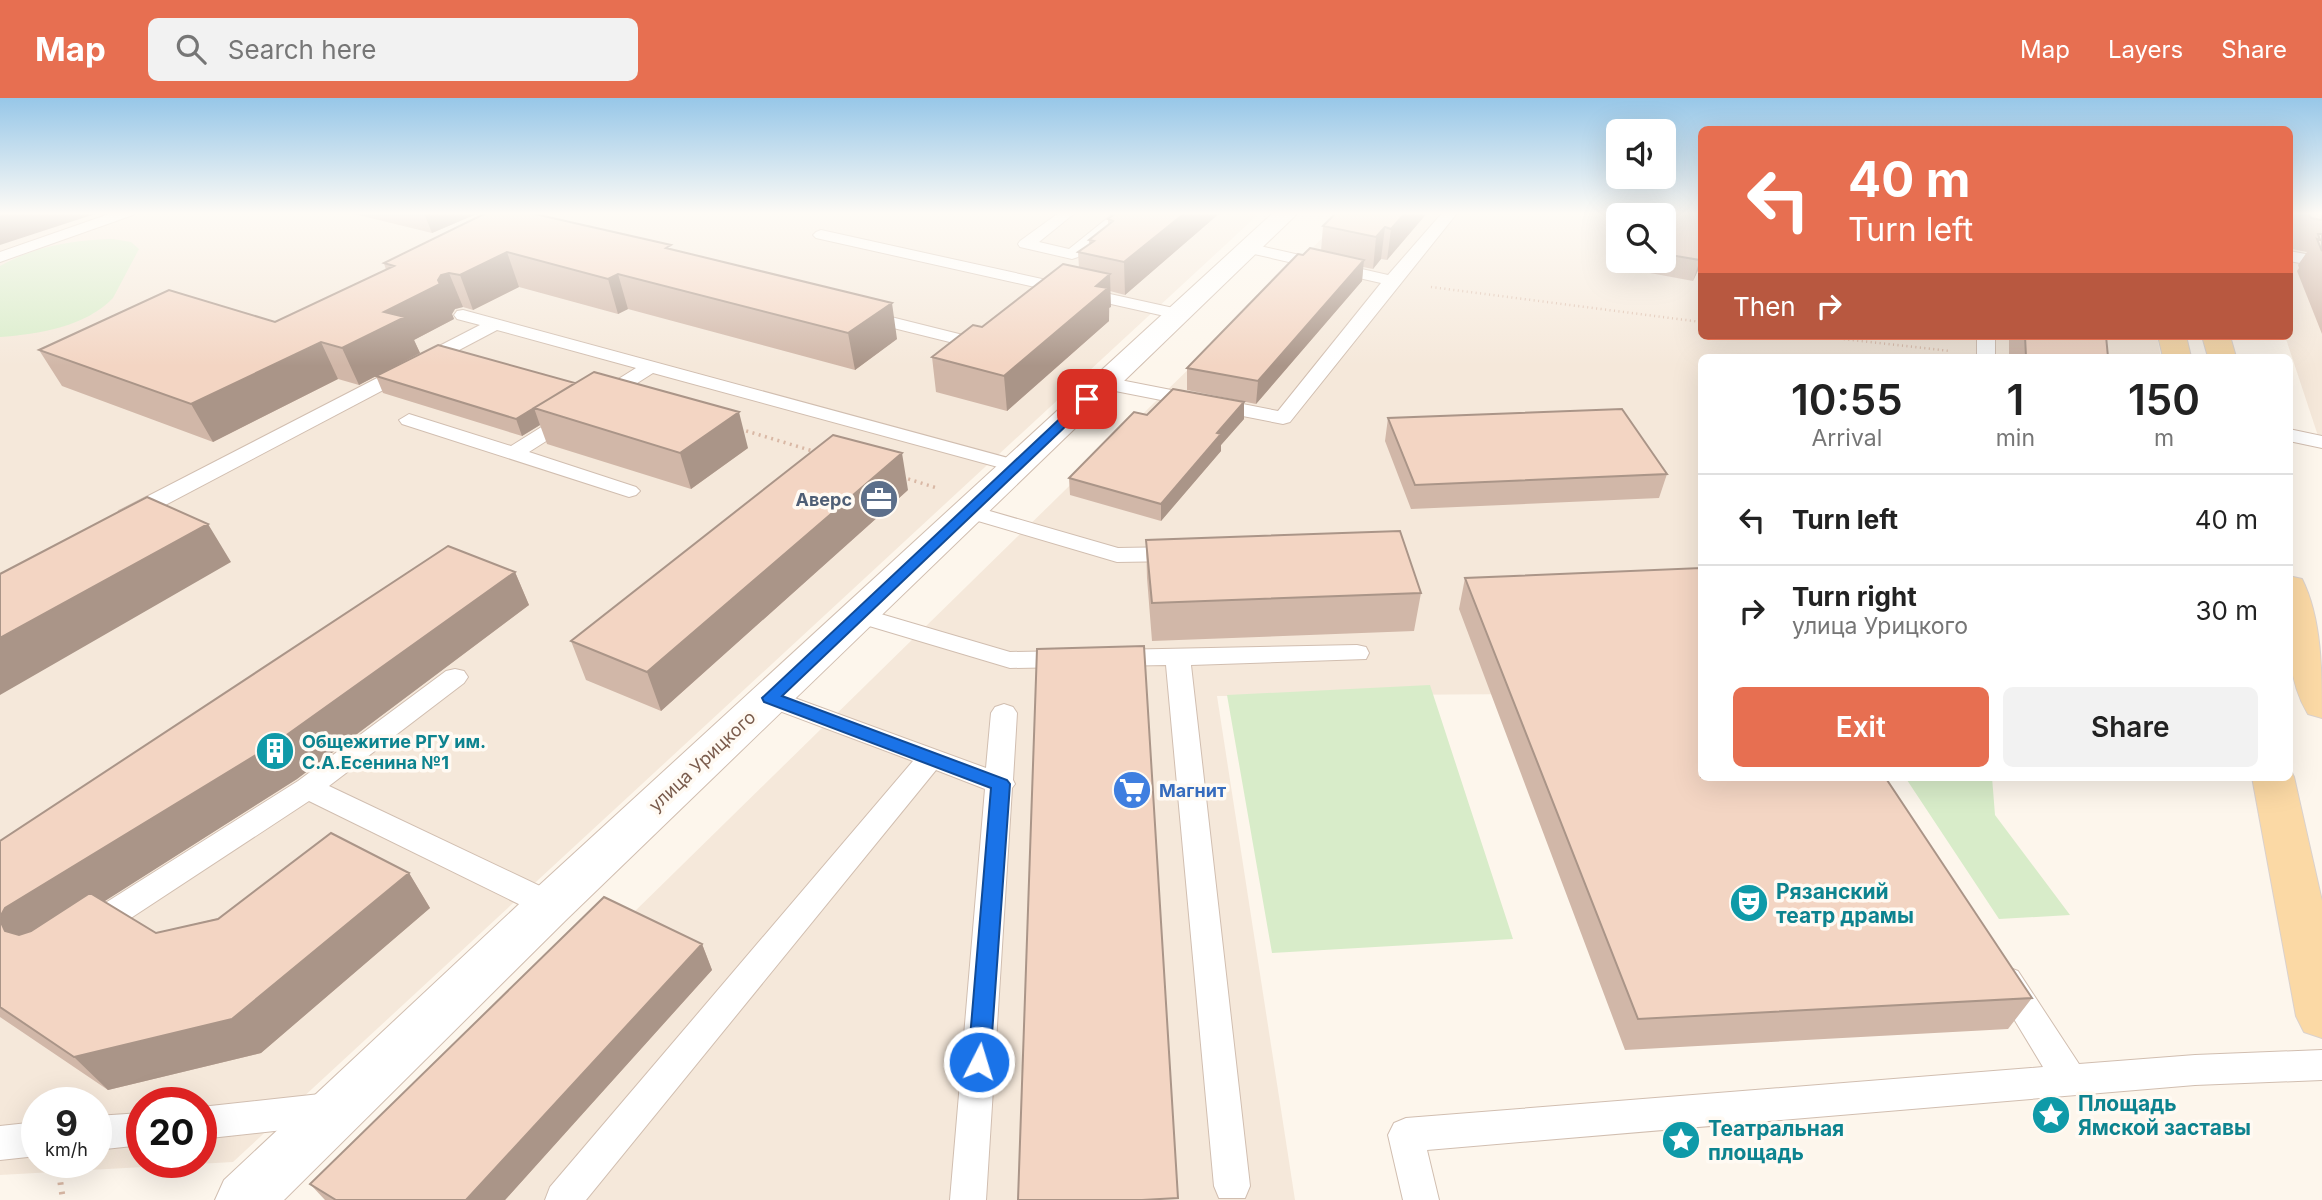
<!DOCTYPE html>
<html lang="en">
<head>
<meta charset="utf-8">
<style>
  :root { --surface:#fff; --page:#f2f2f2; --text:#222; --muted:#767676; --line:#e0e0e0; --accent:#e76f51 }
  body { margin:0; font-family:Inter,sans-serif; background:var(--page); color:var(--text); height:100vh; display:flex; flex-direction:column; font-size:26px; white-space:nowrap }
  * { box-sizing:border-box; margin:0 }
  p { font-size:23px; color:var(--muted) }
  .icon { flex:none; width:38px; height:38px; fill:none; stroke:currentColor; stroke-width:2; stroke-linecap:round; stroke-linejoin:round }
  .map { position:relative; flex:1; overflow:hidden }
  .details { position:absolute; left:1698px; top:256px; width:595px; height:427px; display:flex; flex-direction:column; background:var(--surface); border-radius:10px; box-shadow:0 7px 28px #0002 }
  .details>* { flex:none }
  .hud { position:absolute; left:1698px; top:28px; width:595px; height:214px; border-radius:10px; box-shadow:0 7px 28px #0002; background:#e76f51; color:#fff; overflow:hidden }
  .buttons { position:absolute; left:1606px; top:21px; display:grid; gap:14px }
  .buttons a { display:grid; place-items:center; width:70px; height:70px; border-radius:10px; background:var(--surface); box-shadow:0 7px 28px #0002; font-size:35px }
  .speed { position:absolute; left:21px; top:989px; display:flex; gap:14px; font-size:35px; font-weight:700; text-align:center }
  .speed>* { display:grid; place-content:center; width:91px; height:91px; border-radius:50%; background:var(--surface); box-shadow:0 7px 28px #0002; line-height:1 }
  .speed small { font-size:18px; font-weight:400 }
  .speed .limit { border:10px solid #d22; background:#fff; color:#111 }
  .pin { position:absolute; display:grid; place-items:center; width:60px; height:60px; color:#fff; margin:-30px; border-radius:14px; box-shadow:0 4px 10px #0006 }
  .me { position:absolute; width:77px; margin:-38px; rotate:5deg; stroke-linejoin:round; filter:drop-shadow(0 0 5px #0008) }
  .turn { display:flex; align-items:center; gap:24px; height:147px; padding:0 35px; font-size:32px }
  .turn .icon { width:91px; height:91px; stroke-width:2.5 }
  .turn b { display:block; font-size:49px; line-height:60px }
  .then { display:flex; align-items:center; height:66px; padding:0 35px; background:#0003; gap:14px; font-size:26px }
  .eta { display:flex; justify-content:space-evenly; align-items:center; height:119px; text-align:center }
  .eta b { font-size:42px; font-weight:600; line-height:49px }
  .button { display:flex; gap:14px; margin-top:auto; padding:14px 35px }
  .button a { flex:1; height:80px; border-radius:10px; background:var(--accent); color:#fff; font-size:28px; font-weight:600; line-height:80px; text-align:center }
  .button a+a { background:var(--page); color:var(--text) }
  ul { padding:0; list-style:none }
  li { display:flex; align-items:center; gap:21px; height:91px; padding:0 35px; border-top:2px solid var(--line) }
  li div { flex:1 }
  li b { display:block; font-size:26px }
  li em { font-style:normal }
  header { display:flex; align-items:center; gap:42px; box-sizing:border-box; height:98px; padding:0 35px; background:var(--accent); color:#fff }
  header strong { font-size:33px }
  nav { display:flex; gap:38px; margin-inline-start:auto; font-size:24px }
  .search { width:490px; height:63px; background:var(--page); display:flex; align-items:center; gap:18px; box-sizing:border-box; padding:0 24px; border-radius:10px; color:var(--muted); font-size:26px }
  .map>svg:first-child { display:block }
  .residential { fill:#f5e8da; fill-rule:evenodd }
  .green { fill:#d8ecc9 }
  .lines { fill:none; stroke-linecap:round; stroke-linejoin:round }
  .lane-casing { stroke:#d1beb0; stroke-width:2 }
  .street-casing { stroke:#d1beb0; stroke-width:2 }
  .primary-casing { stroke:#dad1cd; stroke-width:2 }
  .path-far2 { stroke:#d9b8a5; stroke-width:2.5; stroke-dasharray:1 3.5; stroke-linecap:butt }
  .path-far1 { stroke:#d9b8a5; stroke-width:3.5; stroke-dasharray:2 4.5; stroke-linecap:butt }
  .path { stroke:#d9b8a5; stroke-width:6; stroke-dasharray:2.5 7; stroke-linecap:butt }
  .lane { fill:#fff; fill-rule:evenodd }
  .street { fill:#fff; fill-rule:evenodd }
  .primary { fill:#fbd9a5; fill-rule:evenodd }
  .wall { fill:#d1b7a8 }
  .shaded-wall { fill:#aa9588 }
  .building { fill:#f3d5c3; stroke:#aa9588; stroke-width:2 }
  .route { fill:#1a73e8; stroke:#114b97; stroke-width:2 }
  .labels { text-anchor:middle; dominant-baseline:central; stroke-width:7; stroke-linejoin:round; paint-order:stroke }
  .service-label { font-size:18px; font-weight:bold; fill:#4e5e75; stroke:#fffaf3; text-anchor:end }
  .culture-label { font-size:18px; font-weight:bold; fill:#0d838f; stroke:#fffaf3; text-anchor:start }
  .street-label { font-size:18px; fill:#7a5c4d; stroke:#fffaf3 }
  .shop-label { font-size:18px; font-weight:bold; fill:#366cbe; stroke:#fffaf3; text-anchor:start }
  .near-culture-label { font-size:21px; font-weight:bold; fill:#0d838f; stroke:#fffaf3; text-anchor:start }
</style>
</head>
<body>
<header>
<strong>Map</strong>
<div class="search"><svg class="icon" aria-label="search" viewBox="0 0 24 24"><circle cx="10" cy="10" r="6"/><path d="M15 15l6 6"/></svg>Search here</div>
<nav><a>Map</a><a>Layers</a><a>Share</a></nav>
</header>
<div class="map">
<svg width="2322" height="1102" viewBox="0 0 2322 1102">
  <rect width="100%" height="100%" fill="#fdf6ec"/>
  <path class="residential" d="M0,114H1261L233,1064L0,1077ZM37,1004H96V1064H37ZM142,1004H201V1064H142Z
    M1349,114H1701V238H2157L2161,259H1701V595L1217,598L1295,1102H340ZM1619,117H1664V163H1619Z
    M2289,114H2322V350L2285,238H2289Z"/>
  <path class="green" d="M113,141L131,144L139,151L113,200C85,229 39,236 0,239V168C36,148 73,142 113,141Z
    M1430,587L1513,841L1272,855L1227,597Z
    M1905,679H1992L1995,717L2070,817L1999,821Z"/>
  <g class="lines">
    <g class="lane-casing">
      <path id="lane" d="M115,114H135L133,117L0,164V154Z
        M1060,114H1076L1039,144L1069,151L1115,114H1131L1078,159L1072,161L1020,149L1018,146L1020,143Z
        M1443,114H1458L1290,324L1283,326L1105,291L1096,285L1105,279L1278,313L1381,185L1241,153L1239,150L1241,147L1247,145L1388,177Z
        M821,132L1178,211L1187,216L1178,221L816,140L813,137L816,134Z
        M2289,153L2322,159V169L2289,163Z
        M463,212L1023,364L1026,368L1023,372H1009L653,275L529,354L636,389L640,393L636,397L629,399L402,326L399,322L409,316L511,348L636,270L497,232L135,423H119L116,418L119,413L480,227L457,221L454,217L457,213Z
        M863,212L979,241L986,239L995,244L988,251L982,252L857,221L854,217L857,213Z
        M1977,238H1995V259H1977Z
        M2289,331L2322,338V350L2289,343Z
        M969,407L1118,450L1177,449L1185,451L1188,456L1185,461L1177,463L1117,464L961,418L958,413L961,408Z
        M857,509L1010,554L1069,553L1078,555L1081,561L1078,567L1069,569L1010,570L849,522L845,517L849,512Z
        M1357,547L1366,549L1369,555L1366,561L1191,567L1250,1088L1245,1100H1219L1214,1088L1166,567L1113,568L1104,566L1101,560L1104,554L1113,552Z
        M455,571L464,573L468,579L464,585L329,688L561,798L565,807L561,816L550,819L539,816L309,703L102,839L91,843L80,839L76,830L80,821L298,683L446,573Z
        M770,591L986,670L991,615L995,609L1004,606L1013,609L1017,615L1013,682L1015,686L1012,690L986,1102H950L985,691L936,672L586,1102H545L550,1089L913,663L761,606L757,600L761,594Z
        M2007,869L2018,873L2079,966L2195,957L2322,952V982L2195,987L1427,1052L1439,1102H1403L1388,1037L1394,1025L1406,1020L2043,969L1991,883L1996,873Z
        M329,995L341,1000L346,1011L341,1022L329,1027L201,1041V1009Z
        M142,1015V1047L96,1052V1018Z
        M37,1024V1058L0,1062V1028Z"/>
    </g>
    <g class="street-casing">
      <path id="street" d="M1274,114H1299L567,821L284,1102H215L224,1082L533,793Z"/>
    </g>
    <g class="primary-casing">
      <path id="primary" d="M2158,238H2186L2191,259H2163Z
        M2202,238H2230L2236,259H2208Z
        M2289,478L2302,481C2322,521 2322,575 2322,620L2308,616C2283,575 2289,523 2289,478Z
        M2289,669L2294,679L2322,803V940L2304,934L2296,918L2252,679H2289Z"/>
    </g>
    <path class="path-far2" d="M1431,189L1701,224
      M1817,238L1950,253"/>
    <path class="path-far1" d="M740,331L816,354
      M902,379L937,390"/>
    <path class="path" d="M59,1075L63,1102"/>
    <use href="#lane" class="lane"/>
    <use href="#street" class="street"/>
    <use href="#primary" class="primary"/>
  </g>
  <path class="wall" d="M346,114H481L432,135Z
    M488,114L672,151L897,241L855,272L628,211L618,216L519,189L473,212L463,209L455,211L452,216L454,221L414,242L420,255L359,287L338,281L213,344L62,288L39,252L275,224L386,172L384,165Z
    M1221,114L1125,197L1110,193L1109,223L1007,313L936,294L932,259L1079,170L1078,154L1089,146V142L1108,127V121Z
    M1337,114H1428L1387,162L1381,161L1373,171L1363,169L1362,183L1256,306L1187,292V270L1303,157L1321,153L1323,128Z
    M1701,114V166L1693,183L1623,170L1625,163H1664V117Z
    M2289,114H2322V236L2297,173L2299,170L2298,167L2307,154L2292,151L2289,143Z
    M2009,238H2106L2108,259H2009Z
    M376,278L748,350L691,391L547,346L540,327L522,338L383,295Z
    M1244,304V321L1221,347V353L1161,423L1070,397L1069,380Z
    M1388,320L1667,376L1659,400L1411,411L1385,343Z
    M908,392L661,613L586,582L571,543Z
    M1146,442L1421,495L1414,533L1152,543L1147,480Z
    M515,474L529,507L297,681L104,803L156,835L409,775L430,810L261,955L108,992L0,919V743Z
    M1465,480L2032,900L2008,931L1625,952L1459,511Z
    M702,846L712,872L505,1102H325L310,1086Z"/>
  <path class="shaded-wall" d="M15,114H101L0,147V118Z
    M428,114H481L432,135L424,115Z
    M1186,114H1221L1125,197L1124,164Z
    M1406,114H1428L1387,162L1391,131Z
    M1385,129L1381,161L1373,171L1376,139Z
    M507,154L519,189L473,212L460,177Z
    M1701,159V166L1693,183Z
    M1364,162L1362,183L1256,306L1258,283Z
    M449,175L463,209L455,211L452,216L454,221L414,242L420,255L359,287L342,250L384,214L438,182L441,177Z
    M618,176L628,211L618,216L608,181Z
    M1110,176L1111,209L1109,210V223L1007,313L1004,278L1096,188Z
    M892,205L897,241L855,272L848,235Z
    M321,244L338,281L213,344L191,306Z
    M1244,304V321L1221,347V353L1161,423V406L1217,335Z
    M534,310L540,327L522,338L516,321Z
    M739,314L748,350L691,391L680,355Z
    M902,355L908,392L661,613L647,574Z
    M208,426L231,464L0,597V540Z
    M515,474L529,507L297,681L39,845L5,833L0,822V819L5,810Z
    M409,775L430,810L261,955L108,992L74,959Z
    M702,846L712,872L505,1102H466Z"/>
  <path class="building" d="M0,114H15L0,118Z
    M488,114H526L671,147L666,150L892,205L848,235L618,176L608,181L507,154L460,177L449,175L441,177L438,182L440,186L384,214L405,219L342,250L321,244L191,306L39,252L169,192L275,224L394,168L384,165Z
    M1117,114H1186L1124,164L1078,154L1094,143L1089,142L1113,123L1108,121Z
    M1337,114H1406L1391,131L1385,129L1376,139L1323,128Z
    M1648,114H1701V159L1700,162L1664,156V117H1646Z
    M2308,114H2322V122L2311,120Z
    M2318,136H2322V153L2317,141L2320,142Z
    M1310,150L1364,162L1258,283L1187,270L1298,156L1303,157Z
    M1063,166L1110,176L1096,188L1108,190L1004,278L932,259L973,227L982,229Z
    M2025,238H2106L2108,259H2026Z
    M438,247L575,285L516,321L376,278Z
    M594,274L739,314L680,355L534,310Z
    M1173,291L1244,304L1217,335L1221,336L1161,406L1069,380L1134,314L1147,317Z
    M1622,311L1667,376L1415,387L1388,320Z
    M833,337L902,355L647,574L571,543Z
    M147,399L208,426L0,540V476Z
    M1400,433L1421,495L1152,505L1146,442Z
    M448,448L515,474L274,646L5,810L0,819V743Z
    M1701,470V679H1885L2032,900L1638,921L1465,480Z
    M1144,548L1178,1100L1142,1102H1018L1037,551Z
    M331,735L409,775L232,921L74,959L0,909V822L5,833L19,837L31,833L90,795L156,835L218,821Z
    M604,799L702,846L466,1102H336L310,1086Z"/>
  <linearGradient id="sky" x2="0" y2="1"><stop stop-color="#97c7e8"/><stop offset="0.43" stop-color="#fefbf6"/><stop offset="1" stop-color="#fefbf6" stop-opacity="0"/></linearGradient>
  <rect width="2322" height="268" fill="url(#sky)"/>
  <path class="route" d="M1087,298L1091,299V304L782,598L1007,682L1010,686L990,964L986,970L979,973L971,970L968,964L991,690L764,604L762,600L1083,299Z"/>
  <defs>
    <g id="office-disc" transform="scale(2.0125)"><circle r="9.5" fill="#5c6f8a" stroke="#fffaf3"/><path d="M-6-3h4V-5.5h4V-3h4V5H-6ZM-1-4.5V-3h2v-1.5ZM-6 0V1H6V0Z" fill="#fff"/></g>
    <g id="building-disc" transform="scale(2.0125)"><circle r="9.5" fill="#0f9aa8" stroke="#fffaf3"/><path d="M-4-6H4V6H1V3H-1V6H-4ZM-2.5-4.3h1.7v1.8h-1.7ZM.8-4.3h1.7v1.8H.8ZM-2.5-1h1.7V.8h-1.7ZM.8-1h1.7V.8H.8Z" fill="#fff"/></g>
    <g id="supermarket-disc" transform="scale(2.0125)"><circle r="9.5" fill="#3f7fe0" stroke="#fffaf3"/><path d="M-6-5.5h2.5l.6 2H6L4.5 2H-2.5L-4.4-4H-6ZM-1.5 3.2a1.3 1.3 0 1 0 .1 0ZM3 3.2a1.3 1.3 0 1 0 .1 0Z" fill="#fff"/></g>
    <g id="theatre-disc" transform="scale(2.0125)"><circle r="9.5" fill="#0f9aa8" stroke="#fffaf3"/><path d="M-5-5.5Q0-4 5-5.5V0Q5 5 0 6Q-5 5-5 0ZM-3.3-2.5H-1v1.5H-3.3ZM1-2.5H3.3v1.5H1ZM-2.8 1Q0 5.5 2.8 1Z" fill="#fff"/></g>
    <g id="sight-disc" transform="scale(2.0125)"><circle r="9.5" fill="#0f9aa8" stroke="#fffaf3"/><path d="M0-6L1.8-2.2L6-1.7L2.9 1.2L3.7 5.4L0 3.3L-3.7 5.4L-2.9 1.2L-6-1.7L-1.8-2.2Z" fill="#fff"/></g>
  </defs>
  <g fill-rule="evenodd">
    <use href="#office-disc" x="879" y="401"/>
    <use href="#building-disc" x="275" y="653"/>
    <use href="#supermarket-disc" x="1132" y="692"/>
    <use href="#theatre-disc" x="1749" y="805"/>
    <use href="#sight-disc" x="2051" y="1017"/>
    <use href="#sight-disc" x="1681" y="1042"/>
  </g>
  <g class="labels">
    <g class="service-label">
      <text x="852" y="401">Аверс</text>
    </g>
    <g class="culture-label">
      <text x="302" y="643">Общежитие РГУ им.<tspan x="302" dy="21">С.А.Есенина №1</tspan></text>
    </g>
    <g class="street-label">
      <text transform="translate(702 663) rotate(-43)">улица Урицкого</text>
    </g>
    <g class="shop-label">
      <text x="1159" y="692">Магнит</text>
    </g>
    <g class="near-culture-label">
      <text x="1776" y="793">Рязанский<tspan x="1776" dy="24">театр драмы</tspan></text>
      <text x="2078" y="1005">Площадь<tspan x="2078" dy="24">Ямской заставы</tspan></text>
      <text x="1708" y="1030">Театральная<tspan x="1708" dy="24">площадь</tspan></text>
    </g>
  </g>
</svg>
<div class="buttons">
<a><svg class="icon" aria-label="sound" viewBox="0 0 24 24"><path d="M4 9h4l5-4v14l-5-4H4zM17 9q2 3 0 6"/></svg></a>
<a><svg class="icon" aria-label="search" viewBox="0 0 24 24"><circle cx="10" cy="10" r="6"/><path d="M15 15l6 6"/></svg></a>
</div>
<div class="speed"><div>9<small>km/h</small></div><div class="limit">20</div></div>
<div class="pin" style="left:1087px;top:301px;background:#d93025"><svg class="icon" aria-label="arrive" viewBox="0 0 24 24"><path d="M6 21V4h12l-3 4 3 4H6"/></svg></div>
<svg class="me" style="left:979px;top:964px" viewBox="-20 -20 40 40"><circle r="17" fill="#1a73e8" stroke="#fff" stroke-width="3"/><path d="M0-11L8 9 0 5-8 9z" fill="#fff"/></svg>
<div class="hud">
<div class="turn"><svg class="icon" aria-label="left" viewBox="0 0 24 24"><path d="M17 20v-9H6M10 6l-5 5 5 5"/></svg><div><b>40 m</b>Turn left</div></div>
<div class="then">Then<svg class="icon" aria-label="right" viewBox="0 0 24 24"><path d="M7 20v-9h11M14 6l5 5-5 5"/></svg></div>
</div>
<section class="details">
<div class="eta">
<div><b>10:55</b><p>Arrival</p></div>
<div><b>1</b><p>min</p></div>
<div><b>150</b><p>m</p></div>
</div>
<ul>
<li><svg class="icon" aria-label="left" viewBox="0 0 24 24"><path d="M17 20v-9H6M10 6l-5 5 5 5"/></svg><div><b>Turn left</b></div><em>40 m</em></li>
<li><svg class="icon" aria-label="right" viewBox="0 0 24 24"><path d="M7 20v-9h11M14 6l5 5-5 5"/></svg><div><b>Turn right</b><p>улица Урицкого</p></div><em>30 m</em></li>
</ul>
<div class="button"><a>Exit</a><a>Share</a></div>
</section>
</div>
</body>
</html>
